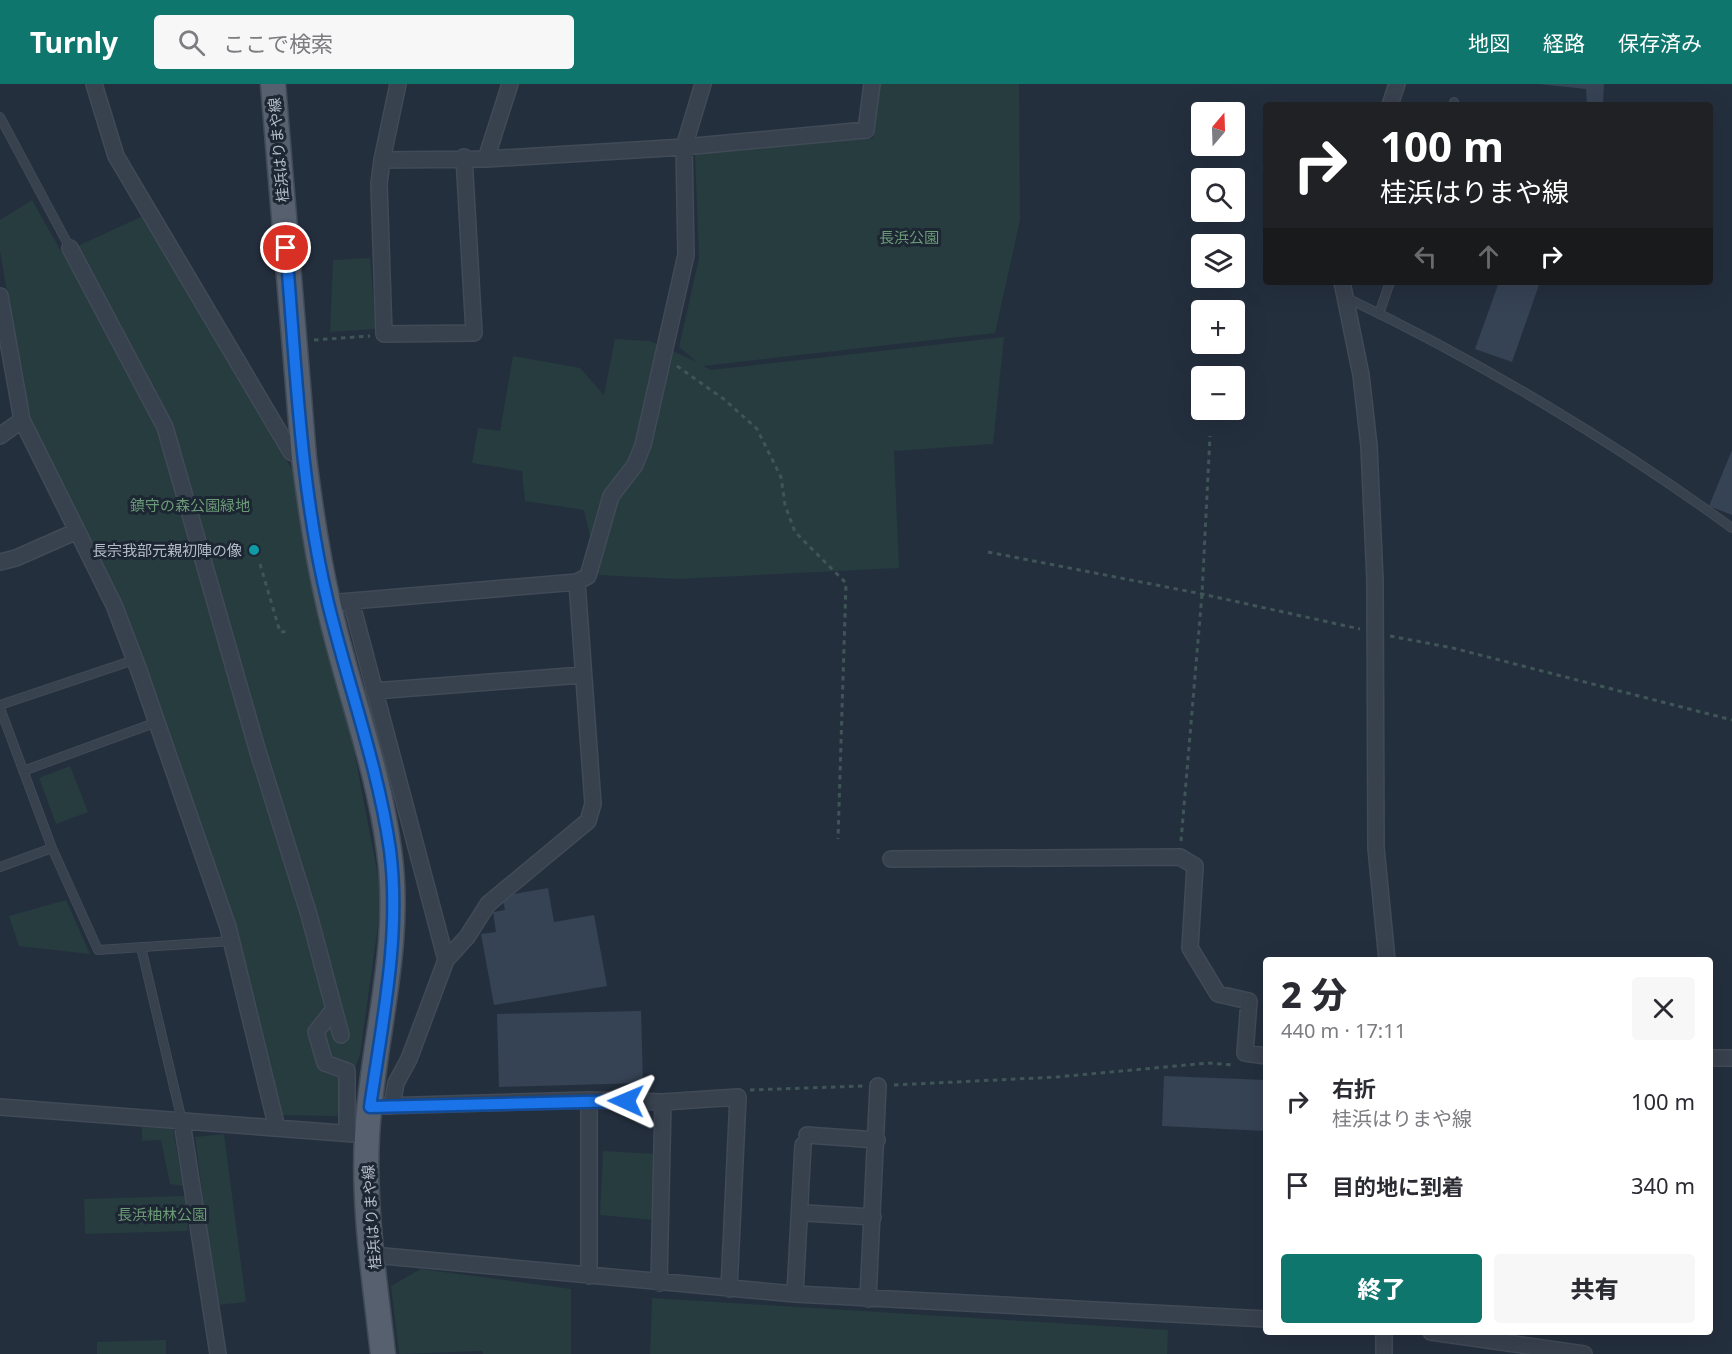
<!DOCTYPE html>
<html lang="ja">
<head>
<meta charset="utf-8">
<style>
  :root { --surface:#fff; --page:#f7f7f7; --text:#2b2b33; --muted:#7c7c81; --accent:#0f766e }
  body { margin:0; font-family:"Noto Sans","Noto Sans JP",sans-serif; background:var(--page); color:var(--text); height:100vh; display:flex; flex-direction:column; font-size:22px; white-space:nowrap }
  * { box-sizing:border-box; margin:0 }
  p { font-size:20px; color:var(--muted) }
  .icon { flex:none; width:33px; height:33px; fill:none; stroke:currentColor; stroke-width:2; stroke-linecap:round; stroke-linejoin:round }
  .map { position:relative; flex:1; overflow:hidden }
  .side { position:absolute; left:1263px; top:873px; width:450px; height:378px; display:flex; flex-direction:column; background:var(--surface); border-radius:6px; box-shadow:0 6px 24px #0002 }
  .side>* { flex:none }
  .top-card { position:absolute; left:1263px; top:18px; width:450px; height:183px; border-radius:6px; box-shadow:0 6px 24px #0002; background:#202124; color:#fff; overflow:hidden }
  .needle { width:39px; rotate:19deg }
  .buttons { position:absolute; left:1191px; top:18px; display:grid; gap:12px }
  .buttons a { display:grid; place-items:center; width:54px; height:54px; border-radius:6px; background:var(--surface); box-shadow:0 6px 24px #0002; font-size:30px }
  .pin { position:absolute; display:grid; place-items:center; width:51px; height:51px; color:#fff; margin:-26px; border:3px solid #fff; border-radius:50%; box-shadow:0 2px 6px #0007 }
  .me { position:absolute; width:66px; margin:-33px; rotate:271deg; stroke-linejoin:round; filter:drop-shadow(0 0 4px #0008) }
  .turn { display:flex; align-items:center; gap:21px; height:126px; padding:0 18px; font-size:27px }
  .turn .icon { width:78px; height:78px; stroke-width:2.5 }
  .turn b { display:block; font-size:42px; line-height:51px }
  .lanes { display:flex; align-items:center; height:57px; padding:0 18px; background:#0003; justify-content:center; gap:30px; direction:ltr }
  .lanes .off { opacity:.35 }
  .round { display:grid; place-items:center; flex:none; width:63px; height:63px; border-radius:6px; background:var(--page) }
  .headline { display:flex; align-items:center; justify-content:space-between; height:102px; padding:0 18px }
  h1 { font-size:36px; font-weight:800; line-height:45px }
  .cta { display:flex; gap:12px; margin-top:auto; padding:12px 18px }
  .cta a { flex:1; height:69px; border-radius:6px; background:var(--accent); color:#fff; font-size:24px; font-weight:800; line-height:69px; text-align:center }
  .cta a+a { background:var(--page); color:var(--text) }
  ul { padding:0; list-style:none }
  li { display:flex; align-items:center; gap:18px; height:84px; padding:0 18px }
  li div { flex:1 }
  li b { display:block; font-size:22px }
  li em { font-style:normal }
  header { display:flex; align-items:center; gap:36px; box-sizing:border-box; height:84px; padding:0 30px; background:var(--accent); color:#fff }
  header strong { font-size:28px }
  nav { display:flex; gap:33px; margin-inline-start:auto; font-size:21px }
  .search { width:420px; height:54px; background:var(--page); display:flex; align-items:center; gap:15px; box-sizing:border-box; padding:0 21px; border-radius:6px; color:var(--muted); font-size:22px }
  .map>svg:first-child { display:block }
  .green { fill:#263c3f }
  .building { fill:#364354 }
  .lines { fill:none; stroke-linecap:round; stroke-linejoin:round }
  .lane-casing { stroke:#414a57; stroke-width:10 }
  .street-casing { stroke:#414a57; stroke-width:18 }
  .primary-casing { stroke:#414a57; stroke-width:27 }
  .path { stroke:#3f5557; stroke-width:3; stroke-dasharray:4.5 4.5; stroke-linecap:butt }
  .lane { stroke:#38414e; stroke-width:8 }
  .street { stroke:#38414e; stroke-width:15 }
  .primary { stroke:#56606e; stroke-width:24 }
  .route-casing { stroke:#114b97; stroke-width:15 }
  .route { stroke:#1a73e8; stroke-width:10 }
  .culture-dot { fill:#0f9aa8; stroke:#1d2633; stroke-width:2 }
  .labels { text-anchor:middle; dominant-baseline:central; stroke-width:6; stroke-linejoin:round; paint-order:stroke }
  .street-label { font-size:15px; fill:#b4bcc9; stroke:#1d2633 }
  .park-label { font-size:15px; fill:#6b9a76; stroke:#1d2633 }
  .poi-label { font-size:15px; fill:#b4bcc9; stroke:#1d2633; text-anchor:end }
</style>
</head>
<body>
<header>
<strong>Turnly</strong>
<div class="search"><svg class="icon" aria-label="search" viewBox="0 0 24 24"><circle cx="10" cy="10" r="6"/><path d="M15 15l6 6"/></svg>ここで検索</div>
<nav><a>地図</a><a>経路</a><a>保存済み</a></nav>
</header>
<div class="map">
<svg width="1732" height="1270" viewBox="0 0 1732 1270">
  <rect width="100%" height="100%" fill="#242f3e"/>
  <path class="green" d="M880,0H1019L1020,136L995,249L703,282L711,286L1004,253L993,360L894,367L899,484L678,495L599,491L584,426L525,417L522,387L472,379L478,344L500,347L513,272L580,284L604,311L615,255L650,257L697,278L679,263L699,174L695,70L873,54Z
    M32,116L62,169L143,132L293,387L311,499L349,640L382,813L360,971L337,1032L275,1031L238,855L120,520L27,326L0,167V136Z
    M370,174L376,245L330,248L333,176Z
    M70,682L88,728L56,740L39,694Z
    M66,816L90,870L19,862L9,832Z
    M142,1043L173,1045L183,1102L170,1100L161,1056L142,1057Z
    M224,1050L246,1218L217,1221L195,1053Z
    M603,1067L656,1070L655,1136L600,1131Z
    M187,1112L188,1147L85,1150L84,1115Z
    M421,1185L571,1205V1270H483L482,1267L399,1270L391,1202Z
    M652,1214L1168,1246L1167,1270H650Z
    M166,1256V1270H97V1258Z"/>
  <path class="building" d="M1539,0H1604L1603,19L1587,20L1586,5Z
    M1499,198H1540L1512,278L1475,265Z
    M1732,366V431L1709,422Z
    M548,804L554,838L594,831L607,902L494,921L481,850L496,848L493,828L505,826L502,812Z
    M641,927L643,999L499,1003L497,930Z
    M1164,992L1266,996V1047L1162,1042Z"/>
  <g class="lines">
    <g class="lane-casing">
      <path id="lane" d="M1453,21L1454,18
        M0,33L70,164
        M1347,214C1479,277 1614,358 1732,444
        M1379,230L1390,198
        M0,621L134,576
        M0,624L52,764L0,783
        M23,687L157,638
        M52,764L98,866L233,857
        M141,863L182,1037"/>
    </g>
    <g class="street-casing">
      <path id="street" d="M94,0L116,72L291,368L304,374
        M1390,21L1397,0
        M464,73L474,249L384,250L379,100L382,76L486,75L684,63L866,46L872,0
        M486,75L510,0
        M382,76L398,0
        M70,164L165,343L258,668L309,831L341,951
        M1342,198L1361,291L1369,362L1375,496L1376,764L1387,876
        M0,212L22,336L114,521L138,584L228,843L277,1044
        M0,352L22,336
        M0,478L16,474L77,447
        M351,517L446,876
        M328,519L577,498L588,492L611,412L635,381L643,361L686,171L684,63L703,0
        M374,607L582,591
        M891,775L1180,773L1195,782L1190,864L1218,910L1249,917L1245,969L1266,972
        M334,925L316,948L325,979L347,987V1049
        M1710,974H1732
        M382,1022L589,1016L663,1018L738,1013L729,1205
        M392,1022L396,999L409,975L446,876L467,853L488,820L588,737L593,720L577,498
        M0,1023L367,1051
        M182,1038L218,1270
        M807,1051L877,1056
        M806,1129L873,1133
        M373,1171L795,1210L1266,1235
        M589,1192V1016
        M659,1199L663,1018
        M795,1210L803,1061
        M868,1215L878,1002
        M1384,1248V1270
        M1431,1248L1584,1270"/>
    </g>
    <g class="primary-casing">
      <path id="primary" d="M273,0L304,374C310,422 317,470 328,518C346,601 378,681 389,766C403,863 372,956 367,1052C363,1125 375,1198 383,1270"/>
    </g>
    <path class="path" d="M314,256L370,252
      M677,282L725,316L757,345L781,393L785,421L795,448L846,499L838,755
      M988,468L1202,510L1360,545
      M260,480L280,548L290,547
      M1390,552L1453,564L1732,636
      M1181,757L1202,510L1210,352
      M894,1001L1057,993L1208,979L1234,981
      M750,1006L863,1002"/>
    <use href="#lane" class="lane"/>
    <use href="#street" class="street"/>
    <use href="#primary" class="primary"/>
  </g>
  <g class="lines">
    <g class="route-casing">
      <path id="route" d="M286,164C296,282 300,403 328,519C348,601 378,682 390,766C401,851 382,939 370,1023L626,1017"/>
    </g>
    <use href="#route" class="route"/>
  </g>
  <circle class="culture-dot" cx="254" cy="466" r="6"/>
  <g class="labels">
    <g class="street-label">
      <text transform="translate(278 66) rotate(-95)">桂浜はりまや線</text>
      <text transform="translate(371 1133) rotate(-94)">桂浜はりまや線</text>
    </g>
    <g class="park-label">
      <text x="909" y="153">長浜公園</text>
      <text x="190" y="421">鎮守の森公園緑地</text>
      <text x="162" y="1130">長浜柚林公園</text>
    </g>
    <g class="poi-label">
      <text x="242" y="466">長宗我部元親初陣の像</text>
    </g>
  </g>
</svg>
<div class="buttons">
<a><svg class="needle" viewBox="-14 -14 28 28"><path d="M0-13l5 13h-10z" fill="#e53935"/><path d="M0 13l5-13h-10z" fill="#7c7c81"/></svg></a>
<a><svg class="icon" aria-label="search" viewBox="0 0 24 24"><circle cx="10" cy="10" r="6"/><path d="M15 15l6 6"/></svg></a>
<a><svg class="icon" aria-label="layers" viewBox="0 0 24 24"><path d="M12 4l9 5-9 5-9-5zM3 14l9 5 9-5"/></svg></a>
<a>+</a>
<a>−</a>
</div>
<div class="pin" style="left:286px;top:164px;background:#d93025"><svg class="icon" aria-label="arrive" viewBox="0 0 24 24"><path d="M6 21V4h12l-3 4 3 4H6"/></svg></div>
<svg class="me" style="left:626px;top:1017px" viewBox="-20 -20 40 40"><path d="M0-17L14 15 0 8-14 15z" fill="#1a73e8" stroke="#fff" stroke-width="4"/></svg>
<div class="top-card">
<div class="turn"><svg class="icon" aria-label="right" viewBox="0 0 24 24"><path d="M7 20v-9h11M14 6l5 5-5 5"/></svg><div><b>100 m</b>桂浜はりまや線</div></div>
<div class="lanes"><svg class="icon off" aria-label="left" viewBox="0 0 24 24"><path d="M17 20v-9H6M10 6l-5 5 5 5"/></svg><svg class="icon off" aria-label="ahead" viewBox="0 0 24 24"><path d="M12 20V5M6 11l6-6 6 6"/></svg><svg class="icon" aria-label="right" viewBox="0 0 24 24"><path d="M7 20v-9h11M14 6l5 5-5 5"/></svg></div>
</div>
<section class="side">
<div class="headline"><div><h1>2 分</h1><p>440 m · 17:11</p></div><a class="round"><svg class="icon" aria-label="close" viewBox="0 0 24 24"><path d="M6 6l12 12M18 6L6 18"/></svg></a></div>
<ul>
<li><svg class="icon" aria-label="right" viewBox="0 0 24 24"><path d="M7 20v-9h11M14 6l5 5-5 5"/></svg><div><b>右折</b><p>桂浜はりまや線</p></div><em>100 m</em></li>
<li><svg class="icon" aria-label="arrive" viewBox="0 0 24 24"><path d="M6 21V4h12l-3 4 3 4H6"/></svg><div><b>目的地に到着</b></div><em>340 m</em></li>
</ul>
<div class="cta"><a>終了</a><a>共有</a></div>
</section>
</div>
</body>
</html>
